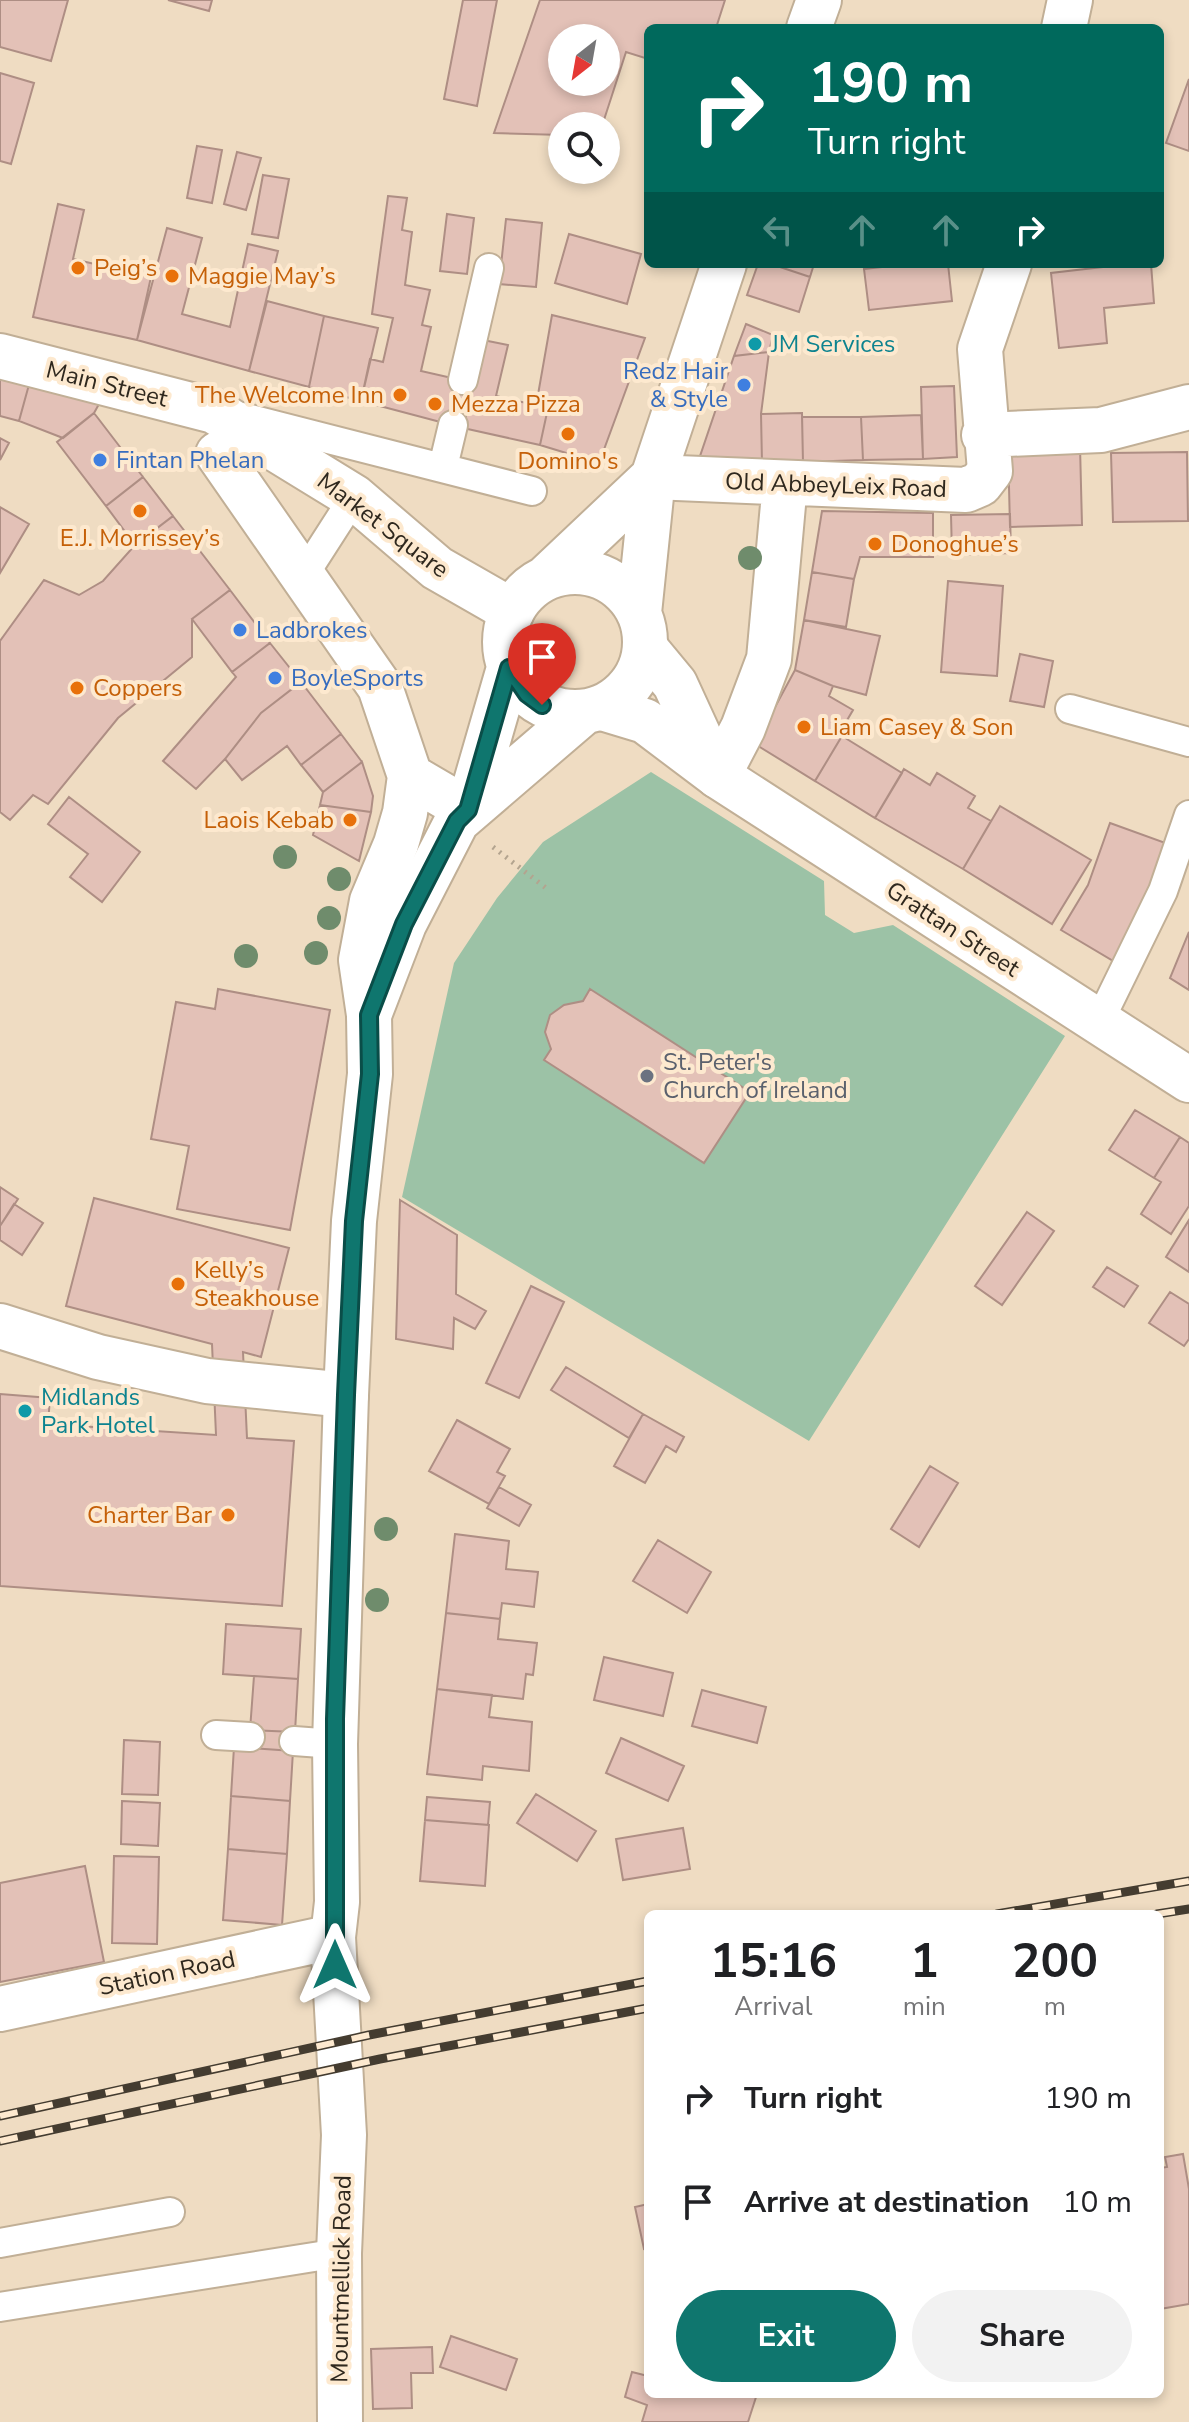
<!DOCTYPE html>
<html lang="en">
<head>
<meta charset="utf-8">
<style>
  :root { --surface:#fff; --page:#f2f2f2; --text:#202124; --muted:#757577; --accent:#0f766e }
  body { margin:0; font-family:"Nunito Sans",sans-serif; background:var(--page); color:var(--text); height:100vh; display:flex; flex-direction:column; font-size:30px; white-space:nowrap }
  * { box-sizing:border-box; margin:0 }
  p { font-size:26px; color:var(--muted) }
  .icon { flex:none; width:44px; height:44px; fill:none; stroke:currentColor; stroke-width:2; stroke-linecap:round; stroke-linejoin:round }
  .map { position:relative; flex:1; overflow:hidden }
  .panel { position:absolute; left:644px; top:1910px; width:520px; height:488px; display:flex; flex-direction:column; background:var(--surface); border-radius:12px; box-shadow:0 4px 12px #0003 }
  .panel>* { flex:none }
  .hud { position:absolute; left:644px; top:24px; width:520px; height:244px; border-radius:12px; box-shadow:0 4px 12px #0003; background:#00695c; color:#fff; overflow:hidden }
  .needle { width:52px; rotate:211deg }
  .tools { position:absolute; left:548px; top:24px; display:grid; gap:16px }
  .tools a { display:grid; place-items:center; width:72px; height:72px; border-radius:50%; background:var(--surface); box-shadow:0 4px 12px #0003; font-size:40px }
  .pin { position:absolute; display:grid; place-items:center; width:68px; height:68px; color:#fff; margin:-82px -34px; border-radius:50% 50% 50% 0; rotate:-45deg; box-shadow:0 0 8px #0007 }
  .pin .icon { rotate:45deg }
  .me { position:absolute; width:88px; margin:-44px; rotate:0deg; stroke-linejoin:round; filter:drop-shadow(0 0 6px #0008) }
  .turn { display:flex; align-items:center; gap:28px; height:168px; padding:0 32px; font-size:36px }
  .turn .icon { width:104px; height:104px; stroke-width:2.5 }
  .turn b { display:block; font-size:56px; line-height:68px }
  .lanes { display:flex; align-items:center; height:76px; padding:0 32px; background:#0003; justify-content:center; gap:40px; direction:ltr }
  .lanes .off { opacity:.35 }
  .eta { display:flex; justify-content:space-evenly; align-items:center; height:136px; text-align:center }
  .eta b { font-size:48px; font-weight:700; line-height:56px }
  .cta { display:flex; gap:16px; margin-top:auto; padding:16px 32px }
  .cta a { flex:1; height:92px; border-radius:48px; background:var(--accent); color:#fff; font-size:32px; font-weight:700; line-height:92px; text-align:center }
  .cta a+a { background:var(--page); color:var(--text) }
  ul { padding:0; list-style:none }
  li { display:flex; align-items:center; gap:24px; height:104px; padding:0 32px }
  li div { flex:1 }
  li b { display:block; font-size:30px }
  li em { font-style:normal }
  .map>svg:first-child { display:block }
  .green { fill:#9cc2a6 }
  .building { fill:#e3c1b7; stroke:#ae8e84; stroke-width:2; fill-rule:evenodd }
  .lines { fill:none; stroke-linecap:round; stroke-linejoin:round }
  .service-casing { stroke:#c1af96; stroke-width:32 }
  .minor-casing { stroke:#c1af96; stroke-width:48 }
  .tertiary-casing { stroke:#c1af96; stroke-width:48 }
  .secondary-casing { stroke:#c1af96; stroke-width:48 }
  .primary-casing { stroke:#c1af96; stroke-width:48 }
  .path { stroke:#b3a48f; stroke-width:5; stroke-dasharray:2 6; stroke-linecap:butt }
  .service { stroke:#fff; stroke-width:28 }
  .minor { stroke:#fff; stroke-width:44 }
  .tertiary { stroke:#fff; stroke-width:44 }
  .secondary { stroke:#fff; stroke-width:44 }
  .primary { stroke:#fff; stroke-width:44 }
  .rail-casing { stroke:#443c30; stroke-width:9 }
  .rail { stroke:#fde9cf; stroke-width:6; stroke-dasharray:18; stroke-linecap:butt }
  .tree { fill:#6f8c6c }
  .route-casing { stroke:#0a4d48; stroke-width:20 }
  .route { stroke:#0f766e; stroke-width:14 }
  .food-dot { fill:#e8710a; stroke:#fde9cf; stroke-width:3 }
  .culture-dot { fill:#0f9aa8; stroke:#fde9cf; stroke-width:3 }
  .shop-dot { fill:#3f7fe0; stroke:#fde9cf; stroke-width:3 }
  .worship-dot { fill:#6b7280; stroke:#fde9cf; stroke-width:3 }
  .labels { text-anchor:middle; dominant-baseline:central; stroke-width:8; stroke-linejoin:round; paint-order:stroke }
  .food-label { font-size:24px; fill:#c56008; stroke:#fde9cf; text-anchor:start }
  .culture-label { font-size:24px; fill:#0d838f; stroke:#fde9cf; text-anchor:start }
  .shop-label { font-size:24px; fill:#366cbe; stroke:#fde9cf; text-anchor:start }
  .street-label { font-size:24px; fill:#2f281e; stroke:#fde9cf }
  .worship-label { font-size:24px; fill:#5b616d; stroke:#fde9cf; text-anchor:start }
</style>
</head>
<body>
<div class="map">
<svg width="1189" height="2422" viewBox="0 0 1189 2422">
  <rect width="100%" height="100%" fill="#efdcc2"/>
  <path class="green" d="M651,772L824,881L825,915L854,933L893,925L1065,1036L809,1441L402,1197L454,963L497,898L543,842Z"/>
  <path class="building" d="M0,0H68L51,61L0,47Z
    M168,0H212L209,11Z
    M463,0H497L477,106L444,99Z
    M540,0H725L716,28H648V59L626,52L602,126H562V135L494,133ZM562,38H606V82H562Z
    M0,73L34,83L11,164L0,161Z
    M1189,79V151L1166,143Z
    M197,146L222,150L212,203L187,198Z
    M237,152L261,158L246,210L224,204Z
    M263,175L289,179L278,238L252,234Z
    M388,196L407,198L402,230L412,232L405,285L430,290L422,325L431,327L421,371L474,383L463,428L361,401L370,359L383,362L393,318L372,314Z
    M58,204L84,210L73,259L151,277L137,340L33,317Z
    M447,214L474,218L467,274L440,271Z
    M506,219L542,223L536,287L499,284Z
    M167,228L202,238L182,314L230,327L248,244L278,251L249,371L137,340Z
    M569,234L641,254L627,304L555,283Z
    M758,264H771L810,277L799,312L747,295Z
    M771,264H814L810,277Z
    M864,264H909L864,269Z
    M909,264H948L952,301L869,310L864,269Z
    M1129,264H1151L1154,303L1104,308L1107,343L1059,348L1051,273Z
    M267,301L324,316L309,387L249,371Z
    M552,315L645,338L599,463L540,445L548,408L536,406Z
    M324,316L378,328L361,401L309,387Z
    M746,324L773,335L769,352L734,356Z
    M483,340L508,345L496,396L548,408L540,445L463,428Z
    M769,352L761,414L762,463L697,465L734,356Z
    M0,373L30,381L19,421L0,416Z
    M30,381L99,404L94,413L63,438L19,421Z
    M954,386L957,457L923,459L921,387Z
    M94,413L143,477L106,506L57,442Z
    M802,413L803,462L762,463L761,414Z
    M921,415L923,459L863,460L861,417Z
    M802,417H861L863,460L803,462Z
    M0,438L9,443L0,460Z
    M1080,446L1082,525L1010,527L1008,447Z
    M1187,452L1188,521L1113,522L1111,453Z
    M143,477L173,516L135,545L106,506Z
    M0,507L29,524L0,573Z
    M822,511L933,513V557H860L854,579L812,572Z
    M1010,514L1011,553L952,555L951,515Z
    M173,516L230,590L192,619V657L118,718L48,804L33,795L10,820L0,812V641L44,580L79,595L103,581L135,545Z
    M812,572L854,579L846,627L804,620Z
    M948,581L1003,586L997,676L941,672Z
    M230,590L270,643L232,672L192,619Z
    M804,620L880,636L866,695L833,686L795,670Z
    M270,643L301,682L261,713L225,759L196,789L163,761L236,677L232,672Z
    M1020,654L1053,661L1044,707L1010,701Z
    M795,670L833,686L829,696L853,710L839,734L842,736L815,781L755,744Z
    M301,682L341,734L301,765L287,746L242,780L225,759L261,713Z
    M341,734L362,762L323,792L301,765Z
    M842,736L902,773L875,818L815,781Z
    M362,762L373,796L371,812L320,805L323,792Z
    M904,769L930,785L937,773L975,796L968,808L991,821L963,869L875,818Z
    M69,797L140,852L102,902L70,877L88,854L48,824Z
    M320,805L371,812L359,861L313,835Z
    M1000,806L1091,860L1052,924L963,869Z
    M1110,823L1171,845L1115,962L1061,930L1088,885Z
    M1189,932V990L1170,978Z
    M218,989L330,1010L290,1230L177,1209L189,1146L151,1139L176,1002L215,1009Z
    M590,989L750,1092L704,1163L544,1060L551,1049L545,1032L550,1015L564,1005L583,1001Z
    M1135,1110L1180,1137L1154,1178L1109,1150Z
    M1180,1137L1189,1143V1206L1171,1234L1141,1214L1161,1182L1154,1178Z
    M0,1187L18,1199L0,1226Z
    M94,1198L289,1248L261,1357L243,1352L247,1438L294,1441L282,1606L0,1586V1394L50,1398L48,1424L216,1435L212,1344L66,1306Z
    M400,1200L457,1235L456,1294L486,1311L475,1329L454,1318L453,1349L396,1339Z
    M14,1204L43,1223L22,1255L0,1240V1226Z
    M1027,1212L1054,1231L1002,1305L975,1286Z
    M1189,1220V1272L1166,1257Z
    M1107,1267L1138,1286L1124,1307L1093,1287Z
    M531,1286L564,1302L519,1398L486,1383Z
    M1170,1292L1189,1304V1339L1184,1346L1149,1323Z
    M566,1367L643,1414L629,1438L551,1390Z
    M643,1414L684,1437L676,1452L666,1446L645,1483L614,1466Z
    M457,1420L510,1449L497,1472L505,1476L489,1504L429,1471Z
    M930,1466L958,1483L919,1547L891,1529Z
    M499,1487L531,1505L519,1526L487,1508Z
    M455,1534L509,1541L506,1569L538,1572L534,1607L502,1603L500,1619L446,1613Z
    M658,1540L711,1572L687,1613L633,1581Z
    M446,1613L500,1619L498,1639L537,1643L533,1675L526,1674L523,1699L437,1689Z
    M226,1624L301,1629L298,1679L223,1674Z
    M604,1657L673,1673L663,1716L594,1700Z
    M254,1676L298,1679L295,1732L250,1730Z
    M437,1689L492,1695L489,1717L532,1722L529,1771L483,1766L482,1780L427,1774Z
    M702,1690L766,1707L757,1743L692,1726Z
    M250,1730L295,1732L293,1751L249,1748Z
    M621,1738L684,1766L668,1801L606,1773Z
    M124,1740L160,1742L158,1795L122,1794Z
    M234,1747L293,1751L290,1801L231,1796Z
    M536,1794L596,1831L577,1861L517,1823Z
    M231,1796L290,1801L287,1854L228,1849Z
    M427,1797L490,1802L488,1825L425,1820Z
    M122,1801L160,1803L158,1846L121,1844Z
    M425,1820L489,1825L485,1886L420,1881Z
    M683,1828L690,1869L623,1880L616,1839Z
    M228,1849L287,1854L282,1925L223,1920Z
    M114,1856L159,1857L157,1944L112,1943Z
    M85,1866L104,1962L0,1982V1883Z
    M1183,2154L1189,2189V2304L1160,2309V2168L1167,2167L1165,2157Z
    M648,2204V2248L644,2249L635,2207Z
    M451,2336L517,2359L506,2390L440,2367Z
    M432,2347L433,2373H411L412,2408L373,2409L371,2349Z
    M632,2372L648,2376V2394H757L748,2422H642L647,2405L625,2397Z"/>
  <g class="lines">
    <g class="service-casing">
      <path id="service" d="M463,380L489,268
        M242,417L532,491
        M443,467L453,425
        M302,578L354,497
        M1070,709L1189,742
        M1098,1024L1163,891L1189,815
        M216,1735L250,1737
        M294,1741L335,1744
        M0,2243L170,2212
        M0,2307L339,2253"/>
    </g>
    <g class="minor-casing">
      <path id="minor" d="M1064,28L1070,0
        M984,435L1101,430L1189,407
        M218,454L380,687L410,776L468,810
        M653,477L966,490L980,484L990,471L980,349L1009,264
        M718,776L743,728L769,659L785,483
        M369,1015L361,960L372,901L396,844L405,813L410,776
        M0,2009L333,1937"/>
    </g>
    <g class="tertiary-casing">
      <path id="tertiary" d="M0,356L214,411L354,497L437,568L512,611
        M0,1326L98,1357L207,1381L346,1395"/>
    </g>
    <g class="secondary-casing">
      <path id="secondary" d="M646,649L675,684L715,771
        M602,708L645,721L718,776L1189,1080"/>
    </g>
    <g class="primary-casing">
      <path id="primary" d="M809,28L819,0
        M505 642a70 70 0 1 1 140 0a70 70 0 1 1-140 0Z
        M547,577L653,477
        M639,613L653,477L724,264
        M468,810L509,668
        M340,2422L339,2253L344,2135L333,1937L337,1902L335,1744L346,1395L354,1221L370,1074L369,1015L404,924L457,821L584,712"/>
    </g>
    <path class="path" d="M493,847L546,888"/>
    <use href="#service" class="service"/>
    <use href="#minor" class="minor"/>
    <use href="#tertiary" class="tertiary"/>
    <use href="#secondary" class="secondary"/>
    <use href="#primary" class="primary"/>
    <g class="rail-casing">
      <path id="rail" d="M997,1914L1189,1881
        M1157,1914L1189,1909
        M0,2116L369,2035L648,1981
        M0,2141L380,2059L648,2008"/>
    </g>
    <use href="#rail" class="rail"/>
  </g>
  <g class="tree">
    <circle cx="750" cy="558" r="12"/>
    <circle cx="285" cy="857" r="12"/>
    <circle cx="339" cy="879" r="12"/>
    <circle cx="329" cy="918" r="12"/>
    <circle cx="316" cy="953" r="12"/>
    <circle cx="246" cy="956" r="12"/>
    <circle cx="386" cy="1529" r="12"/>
    <circle cx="377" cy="1600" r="12"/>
  </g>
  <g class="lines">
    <g class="route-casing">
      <path id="route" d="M335,1965V1719L346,1395L354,1221L370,1074L369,1015L404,924L457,821L468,810L509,668L527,694L542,705"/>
    </g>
    <use href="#route" class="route"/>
  </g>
  <g class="food-dot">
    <circle cx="78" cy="268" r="8"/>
    <circle cx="172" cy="276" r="8"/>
    <circle cx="400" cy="395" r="8"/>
    <circle cx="435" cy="404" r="8"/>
    <circle cx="568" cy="434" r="8"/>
    <circle cx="140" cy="511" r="8"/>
    <circle cx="875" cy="544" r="8"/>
    <circle cx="77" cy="688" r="8"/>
    <circle cx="804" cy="727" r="8"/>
    <circle cx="350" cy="820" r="8"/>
    <circle cx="178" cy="1284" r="8"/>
    <circle cx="228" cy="1515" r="8"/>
  </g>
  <g class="culture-dot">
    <circle cx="755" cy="344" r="8"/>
    <circle cx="25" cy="1411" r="8"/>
  </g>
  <g class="shop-dot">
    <circle cx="744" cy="385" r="8"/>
    <circle cx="100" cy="460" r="8"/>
    <circle cx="240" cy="630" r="8"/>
    <circle cx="275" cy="678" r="8"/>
  </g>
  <circle class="worship-dot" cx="647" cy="1076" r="8"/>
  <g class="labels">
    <g class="food-label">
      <text x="94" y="268">Peig’s</text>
      <text x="188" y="276">Maggie May’s</text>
      <text x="384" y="395" text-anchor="end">The Welcome Inn</text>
      <text x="451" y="404">Mezza Pizza</text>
      <text x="568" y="461" text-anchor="middle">Domino's</text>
      <text x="140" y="538" text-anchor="middle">E.J. Morrissey’s</text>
      <text x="891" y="544">Donoghue’s</text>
      <text x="93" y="688">Coppers</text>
      <text x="820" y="727">Liam Casey &amp; Son</text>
      <text x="334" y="820" text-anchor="end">Laois Kebab</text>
      <text x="194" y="1270">Kelly’s<tspan x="194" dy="28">Steakhouse</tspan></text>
      <text x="212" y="1515" text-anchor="end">Charter Bar</text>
    </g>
    <g class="culture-label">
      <text x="771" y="344">JM Services</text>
      <text x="41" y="1397">Midlands<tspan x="41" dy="28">Park Hotel</tspan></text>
    </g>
    <g class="shop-label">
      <text x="728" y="371" text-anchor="end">Redz Hair<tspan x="728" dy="28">&amp; Style</tspan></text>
      <text x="116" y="460">Fintan Phelan</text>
      <text x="256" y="630">Ladbrokes</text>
      <text x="291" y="678">BoyleSports</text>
    </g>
    <g class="street-label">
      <text transform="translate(107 384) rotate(14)">Main Street</text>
      <text transform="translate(836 485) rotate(2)">Old AbbeyLeix Road</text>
      <text transform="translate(383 525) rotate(37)">Market Square</text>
      <text transform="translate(953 929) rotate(33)">Grattan Street</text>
      <text transform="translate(167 1973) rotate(-12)">Station Road</text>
      <text transform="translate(341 2279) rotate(-89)">Mountmellick Road</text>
    </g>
    <g class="worship-label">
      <text x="663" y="1062">St. Peter's<tspan x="663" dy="28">Church of Ireland</tspan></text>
    </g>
  </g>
</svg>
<div class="tools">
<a><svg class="needle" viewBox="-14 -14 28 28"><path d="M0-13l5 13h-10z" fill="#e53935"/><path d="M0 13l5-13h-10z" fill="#757577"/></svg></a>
<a><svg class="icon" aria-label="search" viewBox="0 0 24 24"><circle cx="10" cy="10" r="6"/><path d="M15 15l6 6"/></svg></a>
</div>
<div class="pin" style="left:542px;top:705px;background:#d93025"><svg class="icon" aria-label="arrive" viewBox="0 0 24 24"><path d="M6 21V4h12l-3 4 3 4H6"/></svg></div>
<svg class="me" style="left:335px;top:1965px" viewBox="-20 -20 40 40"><path d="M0-17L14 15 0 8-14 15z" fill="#0f766e" stroke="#fff" stroke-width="4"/></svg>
<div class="hud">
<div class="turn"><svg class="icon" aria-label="right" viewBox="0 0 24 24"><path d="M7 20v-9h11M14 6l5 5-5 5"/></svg><div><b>190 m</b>Turn right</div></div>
<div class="lanes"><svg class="icon off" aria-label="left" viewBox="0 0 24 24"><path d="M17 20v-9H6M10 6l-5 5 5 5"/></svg><svg class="icon off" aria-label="ahead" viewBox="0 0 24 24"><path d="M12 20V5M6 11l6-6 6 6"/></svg><svg class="icon off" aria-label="ahead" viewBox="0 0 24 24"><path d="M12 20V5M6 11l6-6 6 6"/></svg><svg class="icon" aria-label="right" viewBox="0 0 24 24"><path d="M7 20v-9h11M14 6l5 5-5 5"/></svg></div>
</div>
<section class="panel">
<div class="eta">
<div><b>15:16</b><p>Arrival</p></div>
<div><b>1</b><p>min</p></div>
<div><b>200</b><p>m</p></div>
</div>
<ul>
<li><svg class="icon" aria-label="right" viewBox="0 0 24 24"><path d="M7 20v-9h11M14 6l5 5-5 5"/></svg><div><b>Turn right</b></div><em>190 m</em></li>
<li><svg class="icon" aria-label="arrive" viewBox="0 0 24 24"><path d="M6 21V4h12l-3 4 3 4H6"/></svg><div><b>Arrive at destination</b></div><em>10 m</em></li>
</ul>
<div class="cta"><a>Exit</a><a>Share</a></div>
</section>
</div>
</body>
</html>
